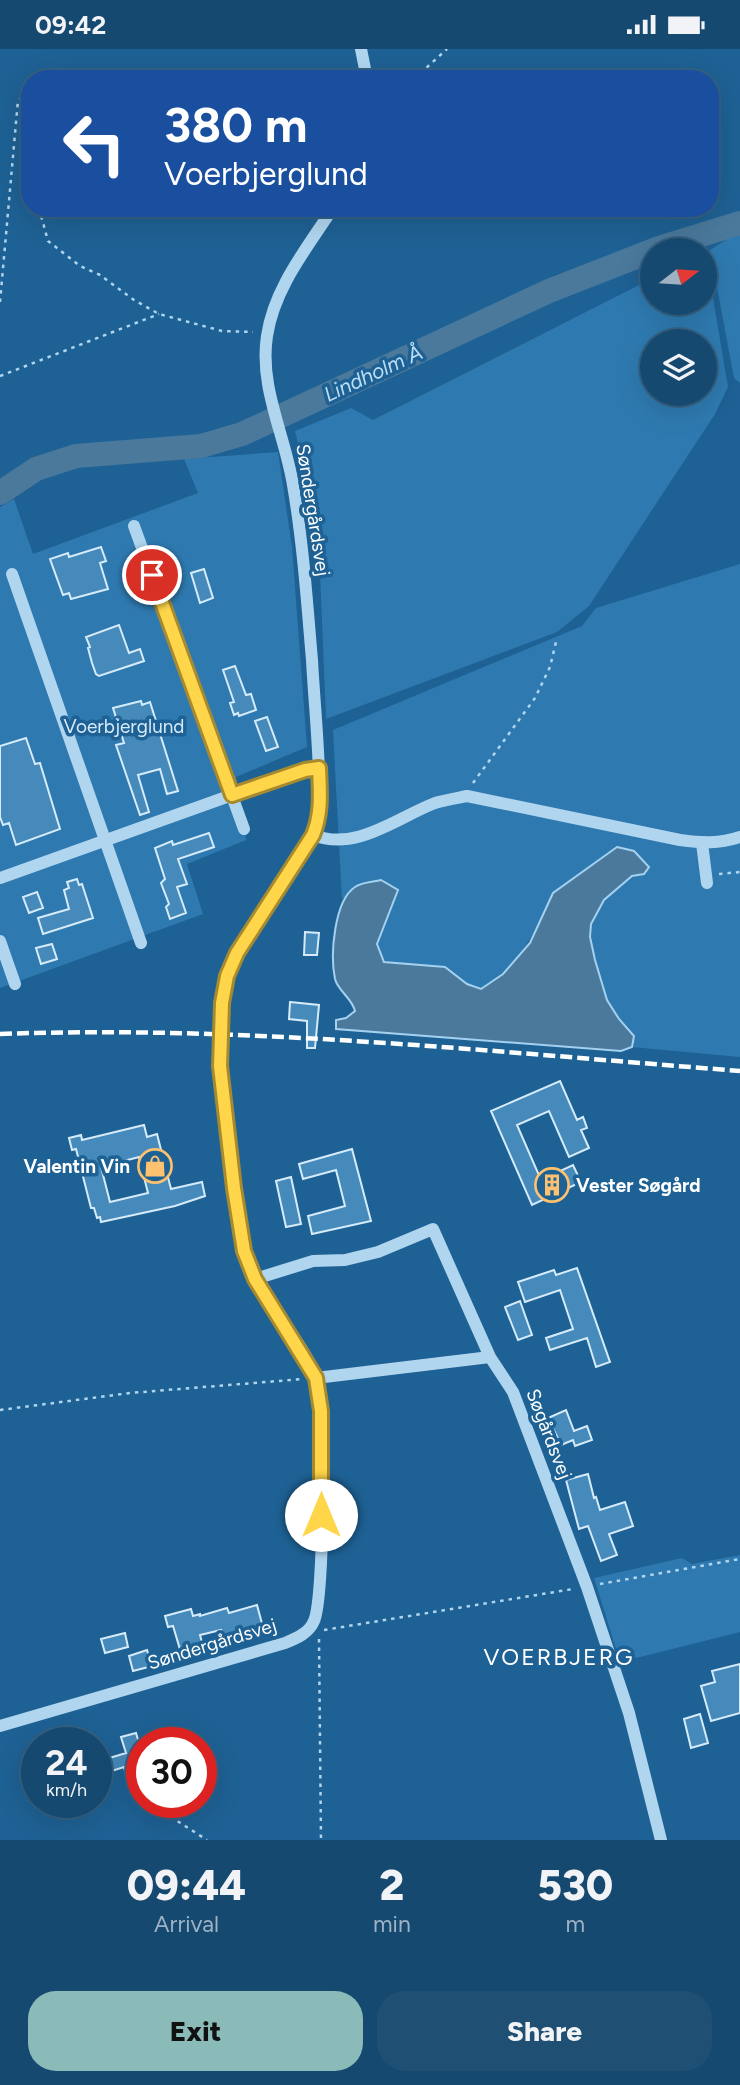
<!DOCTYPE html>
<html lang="en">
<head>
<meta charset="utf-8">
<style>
  :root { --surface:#16496f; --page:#1f5074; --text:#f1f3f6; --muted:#9eb2c3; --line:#356182; --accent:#8bbbb9 }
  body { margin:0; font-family:Figtree,sans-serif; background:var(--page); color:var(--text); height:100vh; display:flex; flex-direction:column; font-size:26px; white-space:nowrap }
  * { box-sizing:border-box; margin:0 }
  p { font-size:23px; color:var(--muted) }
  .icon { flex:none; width:38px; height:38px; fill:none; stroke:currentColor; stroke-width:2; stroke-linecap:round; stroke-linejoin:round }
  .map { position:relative; height:1791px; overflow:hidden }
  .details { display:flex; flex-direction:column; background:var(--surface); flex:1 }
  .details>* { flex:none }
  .guide { position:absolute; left:21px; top:21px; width:698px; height:147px; border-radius:28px; box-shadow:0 7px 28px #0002,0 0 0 2px var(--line); background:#1a4fa0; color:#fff; overflow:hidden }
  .needle { width:46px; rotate:73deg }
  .tools { position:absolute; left:640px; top:189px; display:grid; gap:14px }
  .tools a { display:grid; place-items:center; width:77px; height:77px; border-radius:50%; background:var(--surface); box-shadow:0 7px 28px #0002,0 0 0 2px var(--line); font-size:35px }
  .speed { position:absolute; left:21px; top:1678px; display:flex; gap:14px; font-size:35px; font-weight:700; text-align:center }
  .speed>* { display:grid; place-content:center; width:91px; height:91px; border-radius:50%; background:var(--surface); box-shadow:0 7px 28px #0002,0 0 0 2px var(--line); line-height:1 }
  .speed small { font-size:18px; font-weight:400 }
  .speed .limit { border:10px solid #d22; background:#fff; color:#111 }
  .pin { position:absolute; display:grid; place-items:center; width:60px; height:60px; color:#fff; margin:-30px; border:4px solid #fff; border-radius:50%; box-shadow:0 2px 7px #0007 }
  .me { position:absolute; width:77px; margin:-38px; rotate:0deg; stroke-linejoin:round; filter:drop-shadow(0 0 5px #0008) }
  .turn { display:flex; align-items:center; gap:24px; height:147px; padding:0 28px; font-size:32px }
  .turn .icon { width:91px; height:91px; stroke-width:2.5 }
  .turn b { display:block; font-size:49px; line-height:60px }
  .eta { display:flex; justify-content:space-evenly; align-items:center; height:119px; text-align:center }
  .eta b { font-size:42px; font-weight:800; line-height:49px }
  .action { display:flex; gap:14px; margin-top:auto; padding:14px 28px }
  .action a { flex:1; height:80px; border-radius:28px; background:var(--accent); color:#111; font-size:28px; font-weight:800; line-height:80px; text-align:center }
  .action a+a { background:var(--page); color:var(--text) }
  .status { display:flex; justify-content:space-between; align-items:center; height:49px; padding:0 35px; background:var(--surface); direction:ltr }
  .status svg { height:19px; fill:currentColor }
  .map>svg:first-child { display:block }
  .green { fill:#2e7ab0; fill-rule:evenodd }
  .water { fill:#4a799c; stroke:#a4d1f0; stroke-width:2 }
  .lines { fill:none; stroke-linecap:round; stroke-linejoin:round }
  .river { stroke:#4a799c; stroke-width:24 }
  .building { fill:#468abb; stroke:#d6ebfa; stroke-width:2; fill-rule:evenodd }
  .path { stroke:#b0d5ef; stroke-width:2.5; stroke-dasharray:3.5 5; stroke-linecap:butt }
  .minor { stroke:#b0d5ef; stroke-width:12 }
  .rail { stroke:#fff; stroke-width:4.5; stroke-dasharray:12 5; stroke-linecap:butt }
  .route-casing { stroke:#a68a30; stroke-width:18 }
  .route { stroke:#ffd54a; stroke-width:12 }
  .labels { text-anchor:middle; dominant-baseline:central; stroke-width:7; stroke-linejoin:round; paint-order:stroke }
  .street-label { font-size:19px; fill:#fff; stroke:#1e6194 }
  .park-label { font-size:19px; fill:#d6ebfa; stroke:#1e6194 }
  .poi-label { font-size:19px; font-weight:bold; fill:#fff; stroke:#1e6194; text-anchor:end }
  .water-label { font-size:21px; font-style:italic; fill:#bcdef5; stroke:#1e6194 }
  .quarter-label { font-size:23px; letter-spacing:2px; fill:#fff; stroke:#1e6194 }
</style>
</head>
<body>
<div class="status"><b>09:42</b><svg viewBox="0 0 49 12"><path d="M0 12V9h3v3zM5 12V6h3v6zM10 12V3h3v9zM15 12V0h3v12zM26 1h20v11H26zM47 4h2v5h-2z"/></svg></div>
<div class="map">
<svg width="740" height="1791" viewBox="0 0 740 1791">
  <rect width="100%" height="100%" fill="#1e6194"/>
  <path class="green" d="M740,182V334L734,329L710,201Z
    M708,219L728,338L715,365L589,557L557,583L326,670L318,474L295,382L351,359L373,371L651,230L653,254H705V220ZM653,292H705V345H653Z
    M278,403L292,498L307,698L236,728L246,791L187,815L203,865L0,939V458L14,450L33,505L198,444L184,410Z
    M740,515V1008L632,998L634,987C624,976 614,966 608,953C600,937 586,891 591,874C595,862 603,851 613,843C623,835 630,827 644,825L649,819L553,844C533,887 522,913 481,940L467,935L445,918L384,913L377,895L391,860L356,837L342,851L333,681L582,577L596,559Z
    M740,1506V1583L620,1613L594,1529L682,1509L692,1515Z"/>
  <path class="water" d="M617,798L634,802L649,818L644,825L632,827L604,851L591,875L590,888L595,911L607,951L619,970L634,987L632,998L621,1002L336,980V971L346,969L355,962C352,949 338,942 335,930C330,906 334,852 355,838C362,833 374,833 381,831L398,841L377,895L384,913L445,918L467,935L481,940L503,925L530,894L553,844Z"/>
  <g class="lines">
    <path class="river" d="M0,444L36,420L76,407L201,397L242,385L549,242L659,199L740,174"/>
  </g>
  <path class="building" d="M101,498L106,512L100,514L108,540L71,550L69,544L63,546L50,510L68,504L69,508Z
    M204,520L213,549L200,554L191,524Z
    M119,576L129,604L140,600L144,612L99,627L96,625L92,614L88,599L90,598L86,588Z
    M235,617L246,646L251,645L256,661L239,667L238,664L234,666L230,654L234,653L223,621Z
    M141,652L142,656L150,653L178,742L167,745L160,720L138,726L149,763L140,766L116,696L124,694L113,659Z
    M267,668L278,698L266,702L255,672Z
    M26,689L35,715L40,714L60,780L16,796L9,774L3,776L0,768V697Z
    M209,784L214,798L178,810L187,835L177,838L186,864L170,870L166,858L169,855L161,834L165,830L155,799L172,792L173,796Z
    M77,830L79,836L82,835L93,869L43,885L38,869L69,860L64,841L69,839L67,833Z
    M37,843L43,859L29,864L23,848Z
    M305,883L319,884L317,906H304Z
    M52,895L57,910L41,915L36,899Z
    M290,953L319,956L315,999H307V972L289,970Z
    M560,1032L577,1071L583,1068L587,1079L581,1081L589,1099L569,1108L549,1062L517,1076L541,1131L573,1116L581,1133L532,1156L491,1062Z
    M144,1076L147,1088L157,1085L171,1140L202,1133L205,1147L175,1157L101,1173L100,1168L97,1169L94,1159H91L76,1100L72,1101L69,1089L81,1086L82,1091ZM139,1108L148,1144L110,1153L101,1118Z
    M352,1100L371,1172L312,1185L308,1167L345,1157L336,1121L303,1130L299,1115Z
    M291,1128L301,1175L286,1178L276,1132Z
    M577,1219L610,1313L596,1318L587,1289L550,1301L546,1289L573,1280L560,1241L525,1253L518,1233L554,1221L556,1226Z
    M520,1252L532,1286L518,1291L505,1258Z
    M566,1361L574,1382L587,1377L592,1391L575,1397L573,1391L561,1396L548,1369Z
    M588,1425L594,1449L596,1448L600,1461L625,1453L633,1477L609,1485L617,1506L601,1512L588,1477L579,1480L566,1431Z
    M257,1556L264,1582L225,1593L221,1581L200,1586L204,1601L182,1607L173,1577L168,1578L165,1567L191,1560L193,1567L200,1565V1567L227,1559L229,1564Z
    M125,1584L128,1598L105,1604L101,1590Z
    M147,1601L152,1617L133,1622L129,1607Z
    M740,1615V1664L711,1672L701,1637L715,1633L712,1622Z
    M700,1665L708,1694L691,1699L684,1670Z
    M136,1684L142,1704V1724L127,1729L124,1718L96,1727V1713L126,1704L121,1688Z"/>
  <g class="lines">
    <path class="path" d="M414,30L447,0
      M39,159L48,192L80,217L100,226L134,251L159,265L222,282L253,283
      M0,253L18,51L30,44
      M0,327L159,265
      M473,734L535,649L550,618L556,593
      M719,825L740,823
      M0,1361L130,1344L303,1330
      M600,1535L740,1510
      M324,1581L573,1540
      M319,1590L321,1791
      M149,1754L207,1791"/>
    <path class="minor" d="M361,0L367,30
      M134,477L244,780
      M12,525L141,894
      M313,786C356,803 396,769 435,754C445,751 457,749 467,747L680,791C702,794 719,795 740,788
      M702,794L707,834
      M0,829L232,746L305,721L319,719
      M0,892L15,935
      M255,1230L313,1212L345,1211L378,1203L433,1180L490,1308L513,1343L587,1538L629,1664L661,1791
      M316,1329L490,1308
      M0,1677L285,1594C297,1589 309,1584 314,1572C325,1548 325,1354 316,1328C299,1284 257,1250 244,1202C236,1168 233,1131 229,1096C224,1047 210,969 229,922C244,885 272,851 293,818C303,804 315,788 318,771C321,756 320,741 319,725C318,687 314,649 312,611C307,553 303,494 293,436C285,386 259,338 267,287C274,239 307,199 333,159"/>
    <path class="rail" d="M0,985C247,976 494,1003 740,1022"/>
  </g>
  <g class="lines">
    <g class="route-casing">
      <path id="route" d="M152,526L232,746L305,721L319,719C320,743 322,764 313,786L237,904L227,927L222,954L220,1017L234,1139L244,1202L255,1230L316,1329L321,1362V1466"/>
    </g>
    <use href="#route" class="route"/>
  </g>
  <defs>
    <g id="shop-ring" transform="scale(1.75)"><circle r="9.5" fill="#1e6194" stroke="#fdc16f" stroke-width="1.5"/><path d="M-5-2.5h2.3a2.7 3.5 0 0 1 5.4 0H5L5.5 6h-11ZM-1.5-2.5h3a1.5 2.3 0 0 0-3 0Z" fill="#fdc16f"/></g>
    <g id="building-ring" transform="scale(1.75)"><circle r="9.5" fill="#1e6194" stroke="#fdc16f" stroke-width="1.5"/><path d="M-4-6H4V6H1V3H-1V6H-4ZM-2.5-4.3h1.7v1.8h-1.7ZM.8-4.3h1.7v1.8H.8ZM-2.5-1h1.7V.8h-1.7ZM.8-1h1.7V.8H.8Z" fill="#fdc16f"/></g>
  </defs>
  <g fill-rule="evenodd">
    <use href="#shop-ring" x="155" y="1117"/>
    <use href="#building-ring" x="552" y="1136"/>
  </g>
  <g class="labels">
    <g class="street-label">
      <text transform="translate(313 461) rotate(81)">Søndergårdsvej</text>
      <text transform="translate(549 1385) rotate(69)">Søgårdsvej</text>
      <text transform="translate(212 1595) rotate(-17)">Søndergårdsvej</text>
    </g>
    <g class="park-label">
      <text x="124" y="677">Voerbjerglund</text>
    </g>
    <g class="poi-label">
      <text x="130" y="1117">Valentin Vin</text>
      <text x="576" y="1136" text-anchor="start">Vester Søgård</text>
    </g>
    <g class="water-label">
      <text transform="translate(373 324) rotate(-25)">Lindholm Å</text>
    </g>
    <g class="quarter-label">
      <text x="559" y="1608">VOERBJERG</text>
    </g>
  </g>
</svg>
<div class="tools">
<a><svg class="needle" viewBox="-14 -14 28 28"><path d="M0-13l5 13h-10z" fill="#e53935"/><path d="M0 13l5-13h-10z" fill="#9eb2c3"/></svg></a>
<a><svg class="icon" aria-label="layers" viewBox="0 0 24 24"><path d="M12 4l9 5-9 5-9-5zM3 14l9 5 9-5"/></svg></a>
</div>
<div class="speed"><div>24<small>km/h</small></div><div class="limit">30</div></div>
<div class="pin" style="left:152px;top:526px;background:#d93025"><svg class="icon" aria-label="arrive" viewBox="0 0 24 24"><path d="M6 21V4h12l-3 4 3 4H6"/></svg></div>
<svg class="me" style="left:321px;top:1466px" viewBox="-20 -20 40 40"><circle r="19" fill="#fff"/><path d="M0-13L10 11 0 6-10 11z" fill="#ffd54a"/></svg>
<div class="guide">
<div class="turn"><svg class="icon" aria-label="left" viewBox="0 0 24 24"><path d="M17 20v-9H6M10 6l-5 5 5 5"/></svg><div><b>380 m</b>Voerbjerglund</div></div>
</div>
</div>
<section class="details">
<div class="eta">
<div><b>09:44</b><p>Arrival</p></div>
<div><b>2</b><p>min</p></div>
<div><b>530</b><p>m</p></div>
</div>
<div class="action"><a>Exit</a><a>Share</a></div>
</section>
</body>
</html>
